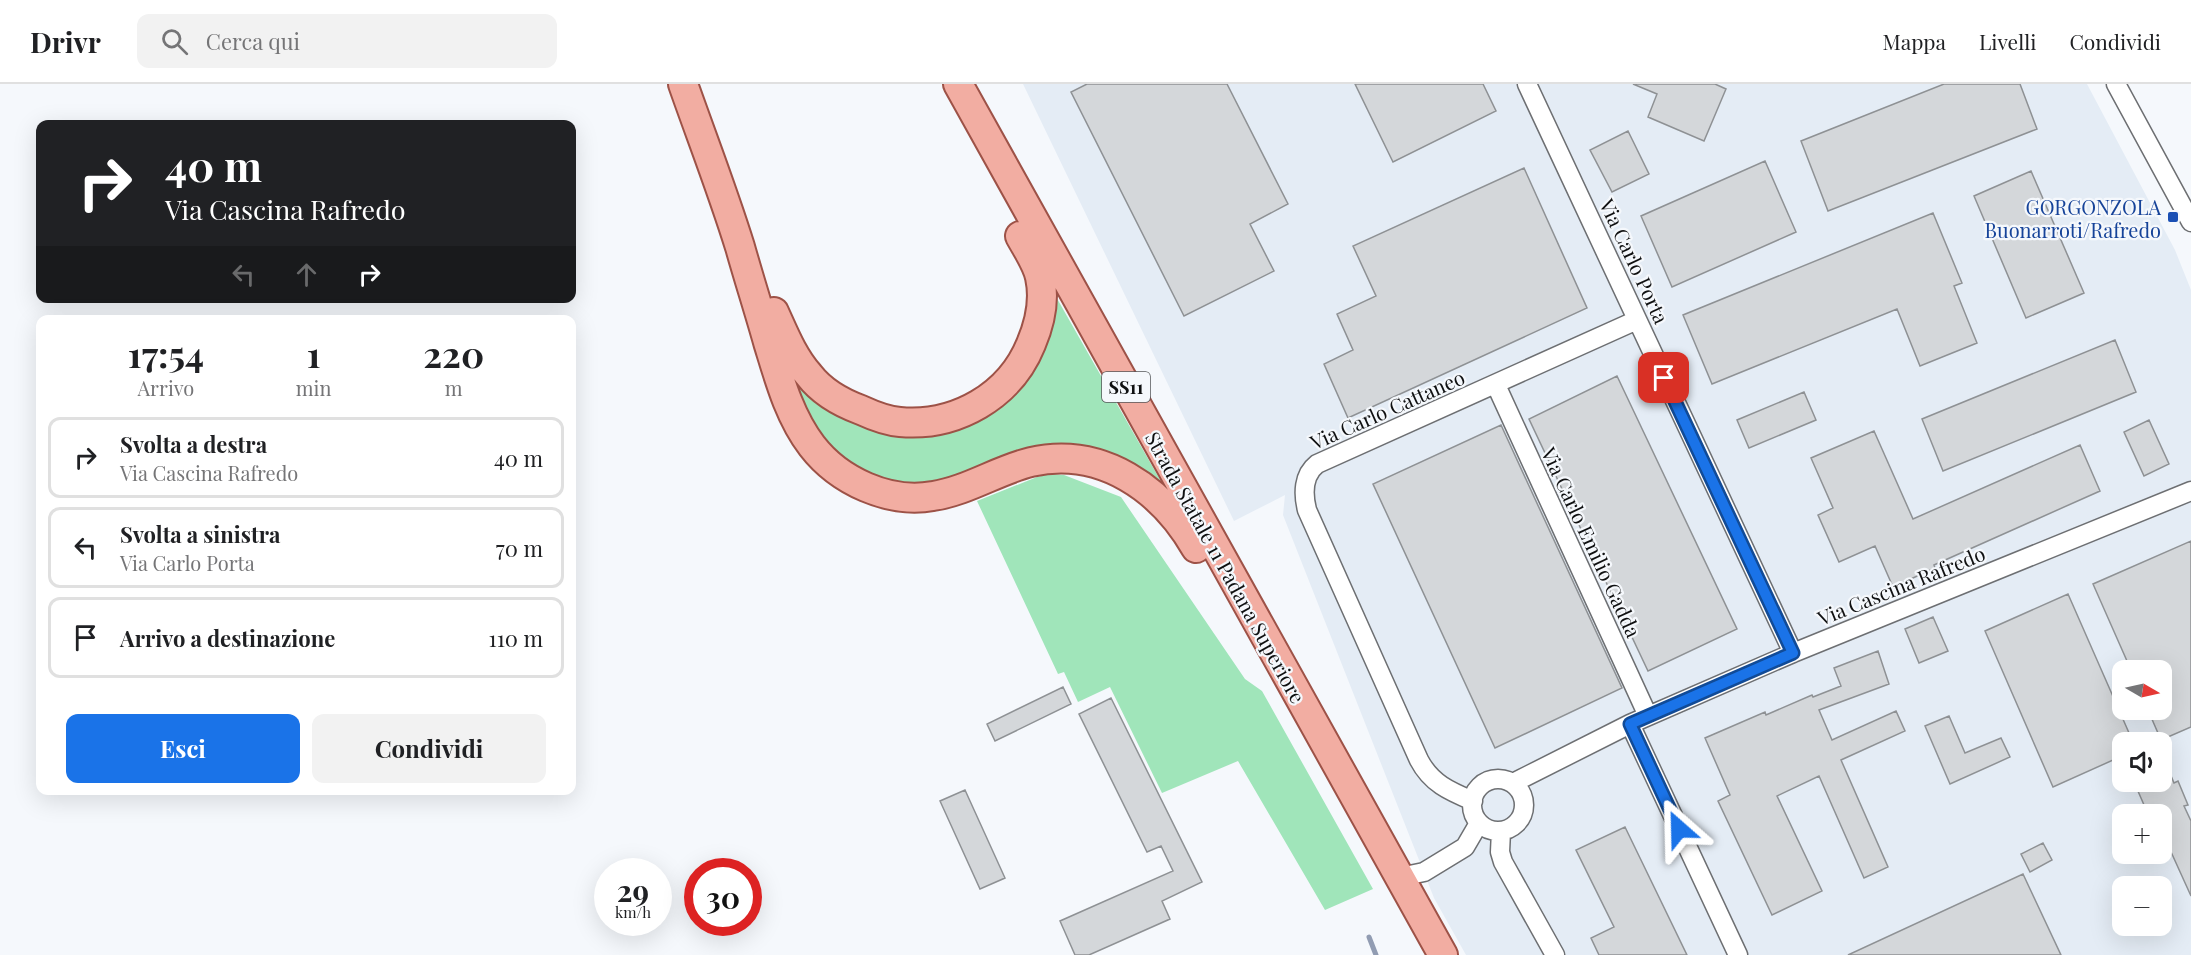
<!DOCTYPE html>
<html lang="it">
<head>
<meta charset="utf-8">
<style>
  :root { --surface:#fff; --page:#f2f2f2; --text:#202124; --muted:#757577; --line:#e0e0e0; --accent:#1a73e8 }
  body { margin:0; font-family:"Playfair Display",serif; background:var(--page); color:var(--text); height:100vh; display:flex; flex-direction:column; font-size:22px; white-space:nowrap }
  * { box-sizing:border-box; margin:0 }
  p { font-size:20px; color:var(--muted) }
  .icon { flex:none; width:33px; height:33px; fill:none; stroke:currentColor; stroke-width:2; stroke-linecap:round; stroke-linejoin:round }
  .map { position:relative; flex:1; overflow:hidden }
  .sheet { position:absolute; left:36px; top:231px; width:540px; height:480px; display:flex; flex-direction:column; background:var(--surface); border-radius:12px; box-shadow:0 6px 24px #0002 }
  .sheet>* { flex:none }
  .top-card { position:absolute; left:36px; top:36px; width:540px; height:183px; border-radius:12px; box-shadow:0 6px 24px #0002; background:#202124; color:#fff; overflow:hidden }
  .needle { width:39px; rotate:99deg }
  .controls { position:absolute; left:2112px; top:576px; display:grid; gap:12px }
  .controls a { display:grid; place-items:center; width:60px; height:60px; border-radius:12px; background:var(--surface); box-shadow:0 6px 24px #0002; font-size:30px }
  .speed { position:absolute; left:594px; top:774px; display:flex; gap:12px; font-size:30px; font-weight:700; text-align:center }
  .speed>* { display:grid; place-content:center; width:78px; height:78px; border-radius:50%; background:var(--surface); box-shadow:0 6px 24px #0002; line-height:1 }
  .speed small { font-size:15px; font-weight:400 }
  .speed .limit { border:9px solid #d22; background:#fff; color:#111 }
  .pin { position:absolute; display:grid; place-items:center; width:51px; height:51px; color:#fff; margin:-26px; border-radius:12px; box-shadow:0 3px 9px #0006 }
  .me { position:absolute; width:66px; margin:-33px; rotate:335deg; stroke-linejoin:round; filter:drop-shadow(0 0 4px #0008) }
  .turn { display:flex; align-items:center; gap:21px; height:126px; padding:0 30px; font-size:27px }
  .turn .icon { width:78px; height:78px; stroke-width:2.5 }
  .turn b { display:block; font-size:42px; line-height:51px }
  .lanes { display:flex; align-items:center; height:57px; padding:0 30px; background:#0003; justify-content:center; gap:30px; direction:ltr }
  .lanes .off { opacity:.35 }
  .eta { display:flex; justify-content:space-evenly; align-items:center; height:102px; text-align:center }
  .eta b { font-size:36px; font-weight:700; line-height:42px }
  .button { display:flex; gap:12px; margin-top:auto; padding:12px 30px }
  .button a { flex:1; height:69px; border-radius:12px; background:var(--accent); color:#fff; font-size:24px; font-weight:700; line-height:69px; text-align:center }
  .button a+a { background:var(--page); color:var(--text) }
  ul { padding:0; list-style:none }
  li { display:flex; align-items:center; gap:18px; height:81px; margin:0 12px 9px; padding:0 18px; border:3px solid var(--line); border-radius:12px }
  li div { flex:1 }
  li b { display:block; font-size:22px }
  li em { font-style:normal }
  header { display:flex; align-items:center; gap:36px; box-sizing:border-box; height:84px; padding:0 30px; background:var(--surface); border-bottom:2px solid var(--line) }
  header strong { font-size:28px }
  nav { display:flex; gap:33px; margin-inline-start:auto; font-size:21px }
  .search { width:420px; height:54px; background:var(--page); display:flex; align-items:center; gap:15px; box-sizing:border-box; padding:0 21px; border-radius:12px; color:var(--muted); font-size:22px }
  .map>svg:first-child { display:block }
  .built { fill:#e4ecf5; fill-rule:evenodd }
  .green { fill:#a0e5ba }
  .lines { fill:none; stroke-linecap:round; stroke-linejoin:round }
  .stream { stroke:#919cb2; stroke-width:5 }
  .building { fill:#d4d7da; stroke:#8e9194; stroke-width:1.5 }
  .street-casing { stroke:#6d6f72; stroke-width:21 }
  .primary-casing { stroke:#9d5247; stroke-width:32 }
  .street { stroke:#fff; stroke-width:18 }
  .primary { stroke:#f2ada2; stroke-width:28 }
  .route-casing { stroke:#114b97; stroke-width:15 }
  .route { stroke:#1a73e8; stroke-width:10 }
  .transit-dot { fill:#1a4fb4; stroke:#f5f8fc; stroke-width:2 }
  .labels { text-anchor:middle; dominant-baseline:central; stroke-width:4.5; stroke-linejoin:round; paint-order:stroke }
  .shield { fill:#f5f8fc; stroke:#545658; stroke-width:1.5 }
  .shield-label { font-size:18px; font-weight:bold; fill:#0f1011 }
  .transit-label { font-size:20px; fill:#164399; stroke:#f5f8fc; text-anchor:end }
  .street-label { font-size:20px; fill:#0f1011; stroke:#f5f8fc }
</style>
</head>
<body>
<header>
<strong>Drivr</strong>
<div class="search"><svg class="icon" aria-label="search" viewBox="0 0 24 24"><circle cx="10" cy="10" r="6"/><path d="M15 15l6 6"/></svg>Cerca qui</div>
<nav><a>Mappa</a><a>Livelli</a><a>Condividi</a></nav>
</header>
<div class="map">
<svg width="2191" height="871" viewBox="0 0 2191 871">
  <rect width="100%" height="100%" fill="#f5f8fc"/>
  <path class="built" d="M1023,0H2087L2175,166L2191,206V871H1466L1434,814L1309,497L1283,431L1285,411L1234,437ZM2122,586H2162V626H2122ZM2122,658H2162V698H2122ZM2122,730H2162V770H2122ZM2122,802H2162V842H2122Z"/>
  <path class="green" d="M1055,211L1163,401L1160,402L1114,376L920,407L865,395L820,356L787,279L837,327L978,333Z
    M1050,390L1064,391L1121,413L1245,595L1262,607L1373,805L1325,826L1238,677L1162,709L1110,603L1078,618L1064,588L1058,590L977,417L1037,393Z"/>
  <g class="lines">
    <path class="stream" d="M1369,853L1376,871"/>
  </g>
  <path class="building" d="M1087,0H1227L1288,120L1250,140L1274,187L1184,232L1071,8Z
    M1355,0H1483L1496,27L1393,78Z
    M1633,0H1715L1726,5L1704,57L1648,33L1657,10Z
    M1944,0H2020L2037,45L1828,127L1801,57Z
    M1628,47L1649,90L1612,108L1590,66Z
    M1765,77L1796,148L1672,203L1641,132Z
    M1524,84L1587,224L1348,334L1324,280L1353,266L1337,230L1376,212L1353,162Z
    M2031,87L2084,209L2026,234L1974,112Z
    M1933,129L1962,199L1954,202L1977,259L1920,282L1897,225L1712,300L1683,231Z
    M2115,256L2136,308L1943,387L1922,335Z
    M1617,292L1737,545L1648,587L1529,335Z
    M1804,308L1816,336L1749,364L1737,336Z
    M2149,336L2169,380L2144,392L2124,348Z
    M1501,341L1622,604L1495,664L1373,400Z
    M1874,347L1913,435L2080,361L2100,407L1934,481L1935,484L1893,503L1875,462L1839,478L1818,431L1833,424L1811,374Z
    M2191,457V643L2161,656L2148,626H2162V586H2131L2093,500Z
    M2068,510L2133,658H2122V672L2053,703L1985,547Z
    M1933,533L1948,567L1919,579L1905,545Z
    M1878,567L1889,600L1819,626L1832,656L1896,627L1905,647L1841,676L1888,783L1864,794L1819,692L1777,712L1822,807L1772,831L1718,717L1730,711L1705,654L1765,628L1766,631L1812,611L1813,613L1841,602L1834,584Z
    M1063,603L1071,620L995,657L987,640Z
    M1111,614L1202,798L1162,817L1170,835L1089,871H1075L1060,837L1173,787L1161,762L1147,768L1079,630Z
    M1949,632L1965,669L2001,654L2010,673L1950,700L1925,642Z
    M2162,670L2174,699L2178,697L2188,721L2184,722L2191,737V812L2162,748V730H2148L2134,698H2162Z
    M965,706L1005,794L980,805L940,717Z
    M1625,743L1687,871H1599L1591,854L1614,843L1576,766Z
    M2043,759L2052,776L2030,788L2021,770Z
    M2023,790L2061,871H1848Z"/>
  <g class="lines">
    <g class="street-casing">
      <path id="street" d="M1527,0L1793,569
        M2116,0L2191,138
        M1496,301L1648,632
        M1630,640L1738,871
        M1472 721a26 26 0 1 1 52 0a26 26 0 1 1-52 0Z
        M1513,699L1630,640L1793,569L2191,407
        M1473,717C1449,707 1431,699 1419,676L1307,426C1303,410 1303,391 1317,380L1637,236
        M1501,747L1500,768L1503,778L1555,871
        M1400,793L1424,788L1465,763L1479,739"/>
    </g>
    <g class="primary-casing">
      <path id="primary" d="M683,0C702,54 723,108 740,163C749,195 759,226 768,258C779,294 789,332 812,362C839,397 889,420 933,412C967,407 998,386 1031,378C1102,362 1162,405 1196,464
        M958,0L1443,871
        M774,228C784,250 793,273 809,291C822,308 842,319 861,326C874,332 887,337 900,338C956,343 1010,312 1031,260C1040,239 1045,216 1040,193C1037,179 1027,165 1020,152"/>
    </g>
    <use href="#street" class="street"/>
    <use href="#primary" class="primary"/>
  </g>
  <g class="lines">
    <g class="route-casing">
      <path id="route" d="M1664,294L1793,569L1630,640L1679,745"/>
    </g>
    <use href="#route" class="route"/>
  </g>
  <rect class="transit-dot" x="2167" y="127" width="12" height="12" rx="3"/>
  <g class="labels">
    <rect class="shield" x="1102" y="288" width="48" height="30" rx="4.5"/>
    <g class="shield-label">
      <text x="1126" y="303">SS11</text>
    </g>
    <g class="transit-label">
      <text x="2161" y="122">GORGONZOLA<tspan x="2161" dy="23">Buonarroti/Rafredo</tspan></text>
    </g>
    <g class="street-label">
      <text transform="translate(1635 177) rotate(65)">Via Carlo Porta</text>
      <text transform="translate(1387 325) rotate(-24)">Via Carlo Cattaneo</text>
      <text transform="translate(1592 458) rotate(65)">Via Carlo Emilio Gadda</text>
      <text transform="translate(1226 483) rotate(61)">Strada Statale 11 Padana Superiore</text>
      <text transform="translate(1901 501) rotate(-22)">Via Cascina Rafredo</text>
    </g>
  </g>
</svg>
<div class="controls">
<a><svg class="needle" viewBox="-14 -14 28 28"><path d="M0-13l5 13h-10z" fill="#e53935"/><path d="M0 13l5-13h-10z" fill="#757577"/></svg></a>
<a><svg class="icon" aria-label="sound" viewBox="0 0 24 24"><path d="M4 9h4l5-4v14l-5-4H4zM17 9q2 3 0 6"/></svg></a>
<a>+</a>
<a>−</a>
</div>
<div class="speed"><div>29<small>km/h</small></div><div class="limit">30</div></div>
<div class="pin" style="left:1664px;top:294px;background:#d93025"><svg class="icon" aria-label="arrive" viewBox="0 0 24 24"><path d="M6 21V4h12l-3 4 3 4H6"/></svg></div>
<svg class="me" style="left:1679px;top:745px" viewBox="-20 -20 40 40"><path d="M0-17L14 15 0 8-14 15z" fill="#1a73e8" stroke="#fff" stroke-width="4"/></svg>
<div class="top-card">
<div class="turn"><svg class="icon" aria-label="right" viewBox="0 0 24 24"><path d="M7 20v-9h11M14 6l5 5-5 5"/></svg><div><b>40 m</b>Via Cascina Rafredo</div></div>
<div class="lanes"><svg class="icon off" aria-label="left" viewBox="0 0 24 24"><path d="M17 20v-9H6M10 6l-5 5 5 5"/></svg><svg class="icon off" aria-label="ahead" viewBox="0 0 24 24"><path d="M12 20V5M6 11l6-6 6 6"/></svg><svg class="icon" aria-label="right" viewBox="0 0 24 24"><path d="M7 20v-9h11M14 6l5 5-5 5"/></svg></div>
</div>
<section class="sheet">
<div class="eta">
<div><b>17:54</b><p>Arrivo</p></div>
<div><b>1</b><p>min</p></div>
<div><b>220</b><p>m</p></div>
</div>
<ul>
<li><svg class="icon" aria-label="right" viewBox="0 0 24 24"><path d="M7 20v-9h11M14 6l5 5-5 5"/></svg><div><b>Svolta a destra</b><p>Via Cascina Rafredo</p></div><em>40 m</em></li>
<li><svg class="icon" aria-label="left" viewBox="0 0 24 24"><path d="M17 20v-9H6M10 6l-5 5 5 5"/></svg><div><b>Svolta a sinistra</b><p>Via Carlo Porta</p></div><em>70 m</em></li>
<li><svg class="icon" aria-label="arrive" viewBox="0 0 24 24"><path d="M6 21V4h12l-3 4 3 4H6"/></svg><div><b>Arrivo a destinazione</b></div><em>110 m</em></li>
</ul>
<div class="button"><a>Esci</a><a>Condividi</a></div>
</section>
</div>
</body>
</html>
